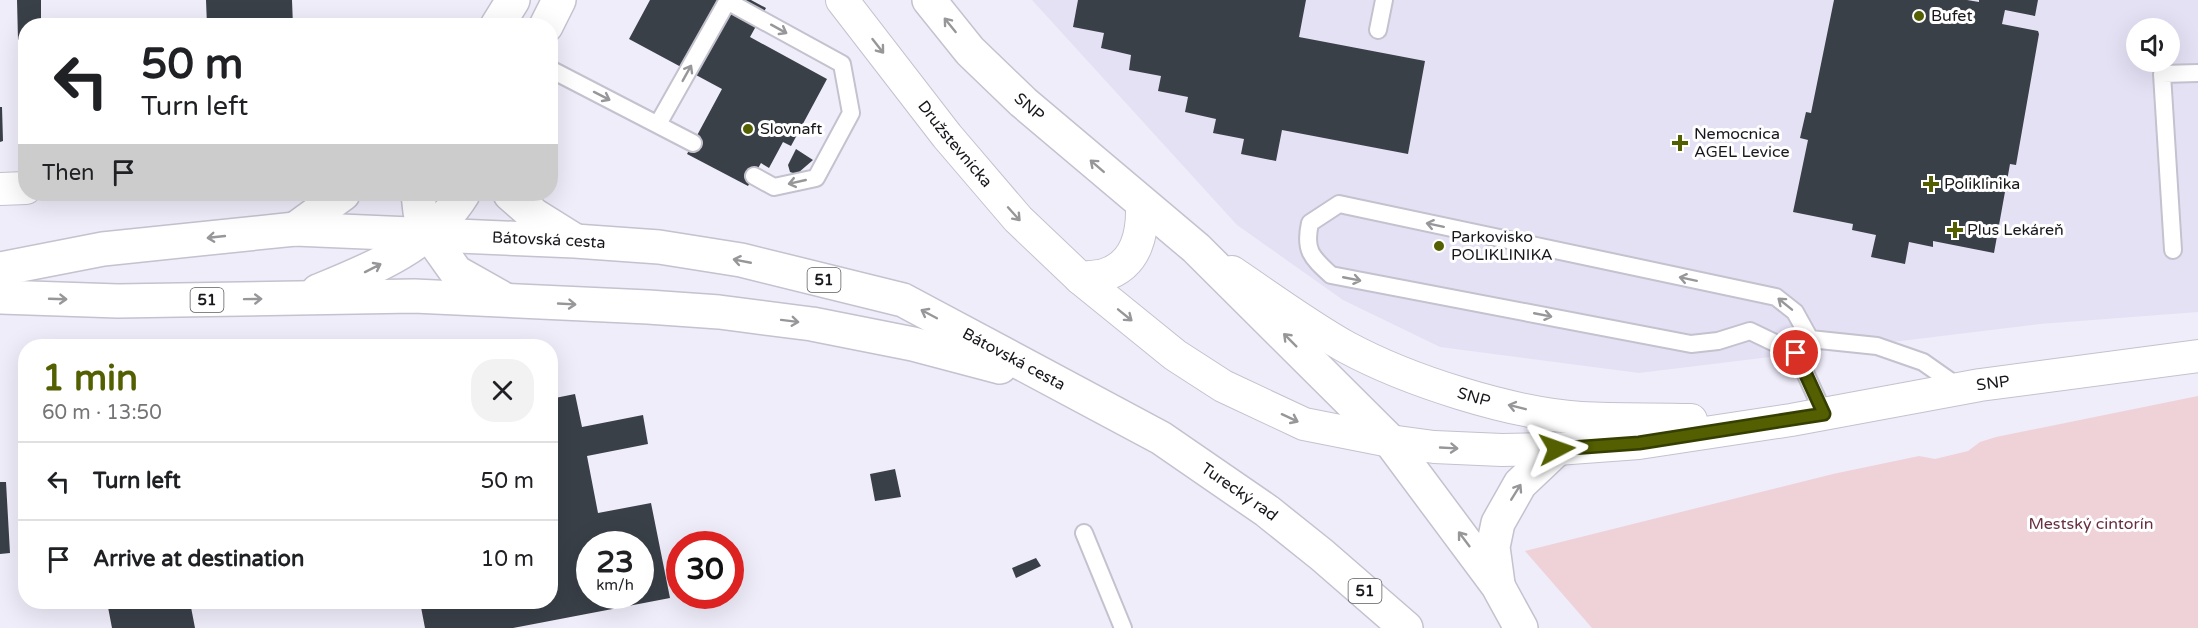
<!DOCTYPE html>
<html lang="en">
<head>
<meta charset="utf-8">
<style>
  :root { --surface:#fff; --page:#f2f2f2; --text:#202124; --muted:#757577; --line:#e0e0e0; --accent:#535f00 }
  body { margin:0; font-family:"Varela Round",sans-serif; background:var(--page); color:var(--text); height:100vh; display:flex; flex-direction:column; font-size:22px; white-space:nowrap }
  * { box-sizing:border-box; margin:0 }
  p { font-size:20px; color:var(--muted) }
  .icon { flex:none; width:33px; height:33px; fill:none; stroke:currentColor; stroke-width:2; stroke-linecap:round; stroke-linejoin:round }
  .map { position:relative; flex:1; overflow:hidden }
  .drawer { position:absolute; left:18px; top:339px; width:540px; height:270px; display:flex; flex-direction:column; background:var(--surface); border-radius:24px; box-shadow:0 6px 24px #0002 }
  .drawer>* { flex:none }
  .top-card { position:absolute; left:18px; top:18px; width:540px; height:183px; border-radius:24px; box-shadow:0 6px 24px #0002; background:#fff; color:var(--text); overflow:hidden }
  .tools { position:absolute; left:2126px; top:18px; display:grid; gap:12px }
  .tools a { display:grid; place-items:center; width:54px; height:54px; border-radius:50%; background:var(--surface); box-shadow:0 6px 24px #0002; font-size:30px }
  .speed { position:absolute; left:576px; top:531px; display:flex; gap:12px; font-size:30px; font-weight:700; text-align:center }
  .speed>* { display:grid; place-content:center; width:78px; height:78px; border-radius:50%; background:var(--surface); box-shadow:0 6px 24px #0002; line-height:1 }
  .speed small { font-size:15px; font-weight:400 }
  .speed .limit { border:9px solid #d22; background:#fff; color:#111 }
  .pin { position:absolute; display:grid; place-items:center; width:51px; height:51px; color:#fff; margin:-26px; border:3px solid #fff; border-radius:50%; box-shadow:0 2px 6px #0007 }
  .me { position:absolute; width:66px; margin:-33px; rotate:86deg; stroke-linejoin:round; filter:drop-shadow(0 0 4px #0008) }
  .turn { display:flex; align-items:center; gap:21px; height:126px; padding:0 24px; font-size:27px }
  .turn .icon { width:78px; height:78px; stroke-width:2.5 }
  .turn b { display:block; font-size:42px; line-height:51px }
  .then { display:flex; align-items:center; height:57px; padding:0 24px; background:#0003; gap:12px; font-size:22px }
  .round { display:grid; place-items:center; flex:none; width:63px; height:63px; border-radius:24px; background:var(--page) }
  .headline { display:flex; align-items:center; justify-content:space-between; height:102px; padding:0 24px }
  h1 { font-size:36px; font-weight:700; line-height:45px; color:var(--accent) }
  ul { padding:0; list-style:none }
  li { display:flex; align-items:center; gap:18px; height:78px; padding:0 24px; border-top:2px solid var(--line) }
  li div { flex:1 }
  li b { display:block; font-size:22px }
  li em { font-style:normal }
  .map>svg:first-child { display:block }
  .built { fill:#e4e1f5; fill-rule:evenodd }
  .green { fill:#efd1d8 }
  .building { fill:#3a4048; fill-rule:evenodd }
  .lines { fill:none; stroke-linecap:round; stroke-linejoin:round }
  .service-casing { stroke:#c3c2ce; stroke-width:20 }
  .minor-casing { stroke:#c3c2ce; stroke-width:34 }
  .secondary-casing { stroke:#c3c2ce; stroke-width:36 }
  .primary-casing { stroke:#c3c2ce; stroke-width:36 }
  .service { stroke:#fff; stroke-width:16 }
  .minor { stroke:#fff; stroke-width:32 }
  .secondary { stroke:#fff; stroke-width:33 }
  .primary { stroke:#fff; stroke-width:33 }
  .oneway { stroke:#979799 }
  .route-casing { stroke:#363e00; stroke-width:15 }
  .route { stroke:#535f00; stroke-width:10 }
  .poi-dot { fill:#535f00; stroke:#fff; stroke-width:2 }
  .labels { text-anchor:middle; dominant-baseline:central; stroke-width:6; stroke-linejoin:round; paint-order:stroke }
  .shield { fill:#fff; stroke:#5d5d60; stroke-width:1.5 }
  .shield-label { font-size:15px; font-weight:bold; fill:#18171c }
  .poi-label { font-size:16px; fill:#18171c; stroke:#fff; text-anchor:start }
  .street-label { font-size:16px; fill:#18171c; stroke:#fff }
  .park-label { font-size:16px; fill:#682f41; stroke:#fff }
</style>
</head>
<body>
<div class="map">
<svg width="2198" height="628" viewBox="0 0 2198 628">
  <rect width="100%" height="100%" fill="#efedfa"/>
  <path class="built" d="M1032,0H2198V312L2040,324L1639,373L1440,347L1343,300L1237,225ZM2136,28H2169V62H2136Z"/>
  <path class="green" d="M2198,396V628H1592L1525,551L1833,474L1919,456L1935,459L1968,451L1980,442L1996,437Z"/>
  <path class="building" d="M17,0H41V26H26V40H18Z
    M206,0H292L293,26H207Z
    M650,0H751L766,8L750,37L827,79L791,146L783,142L769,168L761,163L748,186L687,154L722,89L629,39Z
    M1078,0H1306L1299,37L1425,61L1408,154L1282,130L1276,161L1241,154L1244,139L1213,133L1216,119L1185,112L1188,97L1158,91L1161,76L1129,70L1131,55L1101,48L1104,33L1073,27Z
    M1834,0H1967L1979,2V0H2038L2035,16L2005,10L2002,24L2038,31L2039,34L2016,165L2010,164L1994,253L1933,241V247L1909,242L1905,264L1871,257L1876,235L1852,230L1853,224L1793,212L1808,140L1800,138L1806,112L1811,113Z
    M0,107H2L3,141L0,142Z
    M796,149L813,160L798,173H793L790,172L788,165Z
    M575,394L582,427L643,415L648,444L587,456L598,513L651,503L670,598L513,628H425L420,602H550V399ZM590,544H640V596H590Z
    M895,469L901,497L875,501L870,474Z
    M0,482H6L10,553L0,554Z
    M1036,558L1041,566L1016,578L1012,568Z
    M107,602H190L195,628H112Z"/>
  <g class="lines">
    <g class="service-casing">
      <path id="service" d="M727,1L842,64L851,113L816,178L774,187L754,176
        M1378,30L1384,0
        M550,69L693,143
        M658,124L728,0
        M2173,250L2162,74L2198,73
        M1810,339L1795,312L1776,297L1339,204L1310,223C1304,250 1311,257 1331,275L1691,344L1718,341L1750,331L1796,353L1824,414
        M1810,339L1877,346L1923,362L1960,388
        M1084,533L1123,628"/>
    </g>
    <g class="minor-casing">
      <g id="minor">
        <path id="s1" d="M842,0L947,136L1018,219L1080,278L1175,355L1223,386L1304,424L1390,441L1434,447L1502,450L1557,449L1639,443L1791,420L1980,385L2198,356"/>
        <path d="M0,189L26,188"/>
        <path id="s2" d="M1232,272C1269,297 1307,325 1346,347C1409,381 1510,413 1581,418C1618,420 1654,419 1691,420"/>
        <path d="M1080,278C1088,277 1097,277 1104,275C1137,265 1143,233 1142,204"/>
      </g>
    </g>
    <g class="secondary-casing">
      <g id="secondary">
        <path id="s3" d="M929,0L970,51L1023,102L1196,248L1390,441"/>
        <path d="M497,26L513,0"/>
        <path d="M546,26L559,0"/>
      </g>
    </g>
    <g class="primary-casing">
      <g id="primary">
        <path d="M418,194L420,212L429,234L456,272L502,298"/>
        <path d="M510,194L534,215L574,240"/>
        <path d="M295,229L343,194"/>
        <path id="s4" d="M0,269L103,249L295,229L575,241L659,247L741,260L903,300L1161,438L1267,511L1322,555L1406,628"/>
        <path d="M318,291C372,269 431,246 463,194"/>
        <path d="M0,297L118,301L414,296L648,307L719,312L812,324L913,344L1000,367"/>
        <path d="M1390,441L1498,586L1521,628"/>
        <path d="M1498,584L1493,547L1498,523L1520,484L1557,449"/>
      </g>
    </g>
    <use href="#service" class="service"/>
    <use href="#minor" class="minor"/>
    <use href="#secondary" class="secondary"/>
    <use href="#primary" class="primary"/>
  </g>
  <defs><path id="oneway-shaft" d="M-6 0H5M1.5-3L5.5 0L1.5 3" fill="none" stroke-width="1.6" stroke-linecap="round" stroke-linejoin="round" transform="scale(1.5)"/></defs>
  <g class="oneway">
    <use href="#oneway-shaft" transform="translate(950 25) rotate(-129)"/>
    <use href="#oneway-shaft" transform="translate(779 29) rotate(29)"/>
    <use href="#oneway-shaft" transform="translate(878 46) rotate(52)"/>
    <use href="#oneway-shaft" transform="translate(687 73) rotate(-61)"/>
    <use href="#oneway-shaft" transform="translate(602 96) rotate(27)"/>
    <use href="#oneway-shaft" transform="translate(1097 166) rotate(-139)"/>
    <use href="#oneway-shaft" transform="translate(797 182) rotate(167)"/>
    <use href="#oneway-shaft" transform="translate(1014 214) rotate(48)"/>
    <use href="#oneway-shaft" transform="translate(1435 225) rotate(-168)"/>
    <use href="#oneway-shaft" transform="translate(216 237) rotate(174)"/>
    <use href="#oneway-shaft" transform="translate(742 261) rotate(-169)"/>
    <use href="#oneway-shaft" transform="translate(373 268) rotate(-27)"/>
    <use href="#oneway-shaft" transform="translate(1352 279) rotate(11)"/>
    <use href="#oneway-shaft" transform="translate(1688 279) rotate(-168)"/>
    <use href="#oneway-shaft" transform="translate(58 299) rotate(2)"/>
    <use href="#oneway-shaft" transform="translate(253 299) rotate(-1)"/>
    <use href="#oneway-shaft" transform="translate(567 304) rotate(3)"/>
    <use href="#oneway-shaft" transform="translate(1785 304) rotate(-141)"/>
    <use href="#oneway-shaft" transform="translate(929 314) rotate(-152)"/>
    <use href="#oneway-shaft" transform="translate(1125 315) rotate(39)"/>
    <use href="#oneway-shaft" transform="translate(1543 315) rotate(11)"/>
    <use href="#oneway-shaft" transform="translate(790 321) rotate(7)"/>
    <use href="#oneway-shaft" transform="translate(1290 340) rotate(-135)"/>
    <use href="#oneway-shaft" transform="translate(1517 407) rotate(-166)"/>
    <use href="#oneway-shaft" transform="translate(1290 418) rotate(25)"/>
    <use href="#oneway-shaft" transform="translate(1449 448) rotate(3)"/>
    <use href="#oneway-shaft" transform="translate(1516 492) rotate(-58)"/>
    <use href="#oneway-shaft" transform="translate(1464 539) rotate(-127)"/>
  </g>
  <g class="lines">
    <g class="route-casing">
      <path id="route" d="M1557,449L1639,443L1824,414L1796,353"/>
    </g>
    <use href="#route" class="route"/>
  </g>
  <g class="poi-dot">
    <circle cx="1919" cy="16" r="6"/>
    <circle cx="748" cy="129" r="6"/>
    <path d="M1677 134h6v6h6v6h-6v6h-6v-6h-6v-6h6z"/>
    <path d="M1928 175h6v6h6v6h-6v6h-6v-6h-6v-6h6z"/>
    <path d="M1952 221h6v6h6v6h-6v6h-6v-6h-6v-6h6z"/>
    <circle cx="1439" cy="246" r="6"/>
  </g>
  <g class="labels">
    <g class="shield">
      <rect x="807.5" y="268" width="33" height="24" rx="4.5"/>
      <rect x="190.5" y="288" width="33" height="24" rx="4.5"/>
      <rect x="1348.5" y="579" width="33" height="24" rx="4.5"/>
    </g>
    <g class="shield-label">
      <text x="824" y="280">51</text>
      <text x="207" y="300">51</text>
      <text x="1365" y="591">51</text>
    </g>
    <g class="poi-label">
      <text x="1931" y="16">Bufet</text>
      <text x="760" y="129">Slovnaft</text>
      <text x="1694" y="134">Nemocnica<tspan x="1694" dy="18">AGEL Levice</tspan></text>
      <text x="1944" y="184">Poliklinika</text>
      <text x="1967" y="230">Plus Lekáreň</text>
      <text x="1451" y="237">Parkovisko<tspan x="1451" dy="18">POLIKLINIKA</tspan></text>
    </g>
    <g class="street-label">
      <text stroke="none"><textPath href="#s3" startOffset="147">SNP</textPath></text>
      <text stroke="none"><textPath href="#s1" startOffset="183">Družstevnícka</textPath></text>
      <text stroke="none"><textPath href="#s4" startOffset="552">Bátovská cesta</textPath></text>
      <text stroke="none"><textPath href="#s4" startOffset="1038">Bátovská cesta</textPath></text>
      <text stroke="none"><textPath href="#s1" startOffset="1332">SNP</textPath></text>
      <text stroke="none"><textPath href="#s2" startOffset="274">SNP</textPath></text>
      <text stroke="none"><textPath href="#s4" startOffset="1300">Turecký rad</textPath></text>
    </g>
    <g class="park-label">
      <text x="2091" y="524">Mestský cintorín</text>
    </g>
  </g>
</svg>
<div class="tools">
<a><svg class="icon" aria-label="sound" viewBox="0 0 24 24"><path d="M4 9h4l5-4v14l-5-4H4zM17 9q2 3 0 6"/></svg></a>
</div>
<div class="speed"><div>23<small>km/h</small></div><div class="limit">30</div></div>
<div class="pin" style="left:1796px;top:353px;background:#d93025"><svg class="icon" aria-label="arrive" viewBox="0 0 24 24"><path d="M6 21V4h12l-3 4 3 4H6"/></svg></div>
<svg class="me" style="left:1557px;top:449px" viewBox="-20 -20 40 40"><path d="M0-17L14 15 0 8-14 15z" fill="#535f00" stroke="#fff" stroke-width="4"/></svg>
<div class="top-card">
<div class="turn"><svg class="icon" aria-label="left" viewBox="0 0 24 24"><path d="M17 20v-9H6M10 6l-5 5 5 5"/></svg><div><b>50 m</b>Turn left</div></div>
<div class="then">Then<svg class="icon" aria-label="arrive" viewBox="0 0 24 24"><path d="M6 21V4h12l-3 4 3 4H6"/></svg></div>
</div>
<section class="drawer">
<div class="headline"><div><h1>1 min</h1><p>60 m · 13:50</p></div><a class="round"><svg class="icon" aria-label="close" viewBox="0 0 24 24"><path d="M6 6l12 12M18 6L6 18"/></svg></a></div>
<ul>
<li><svg class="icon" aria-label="left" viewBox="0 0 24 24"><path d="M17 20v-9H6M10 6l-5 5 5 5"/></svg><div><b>Turn left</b></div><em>50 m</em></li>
<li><svg class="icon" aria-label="arrive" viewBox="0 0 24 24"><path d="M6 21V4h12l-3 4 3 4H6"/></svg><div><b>Arrive at destination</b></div><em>10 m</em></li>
</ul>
</section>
</div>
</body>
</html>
